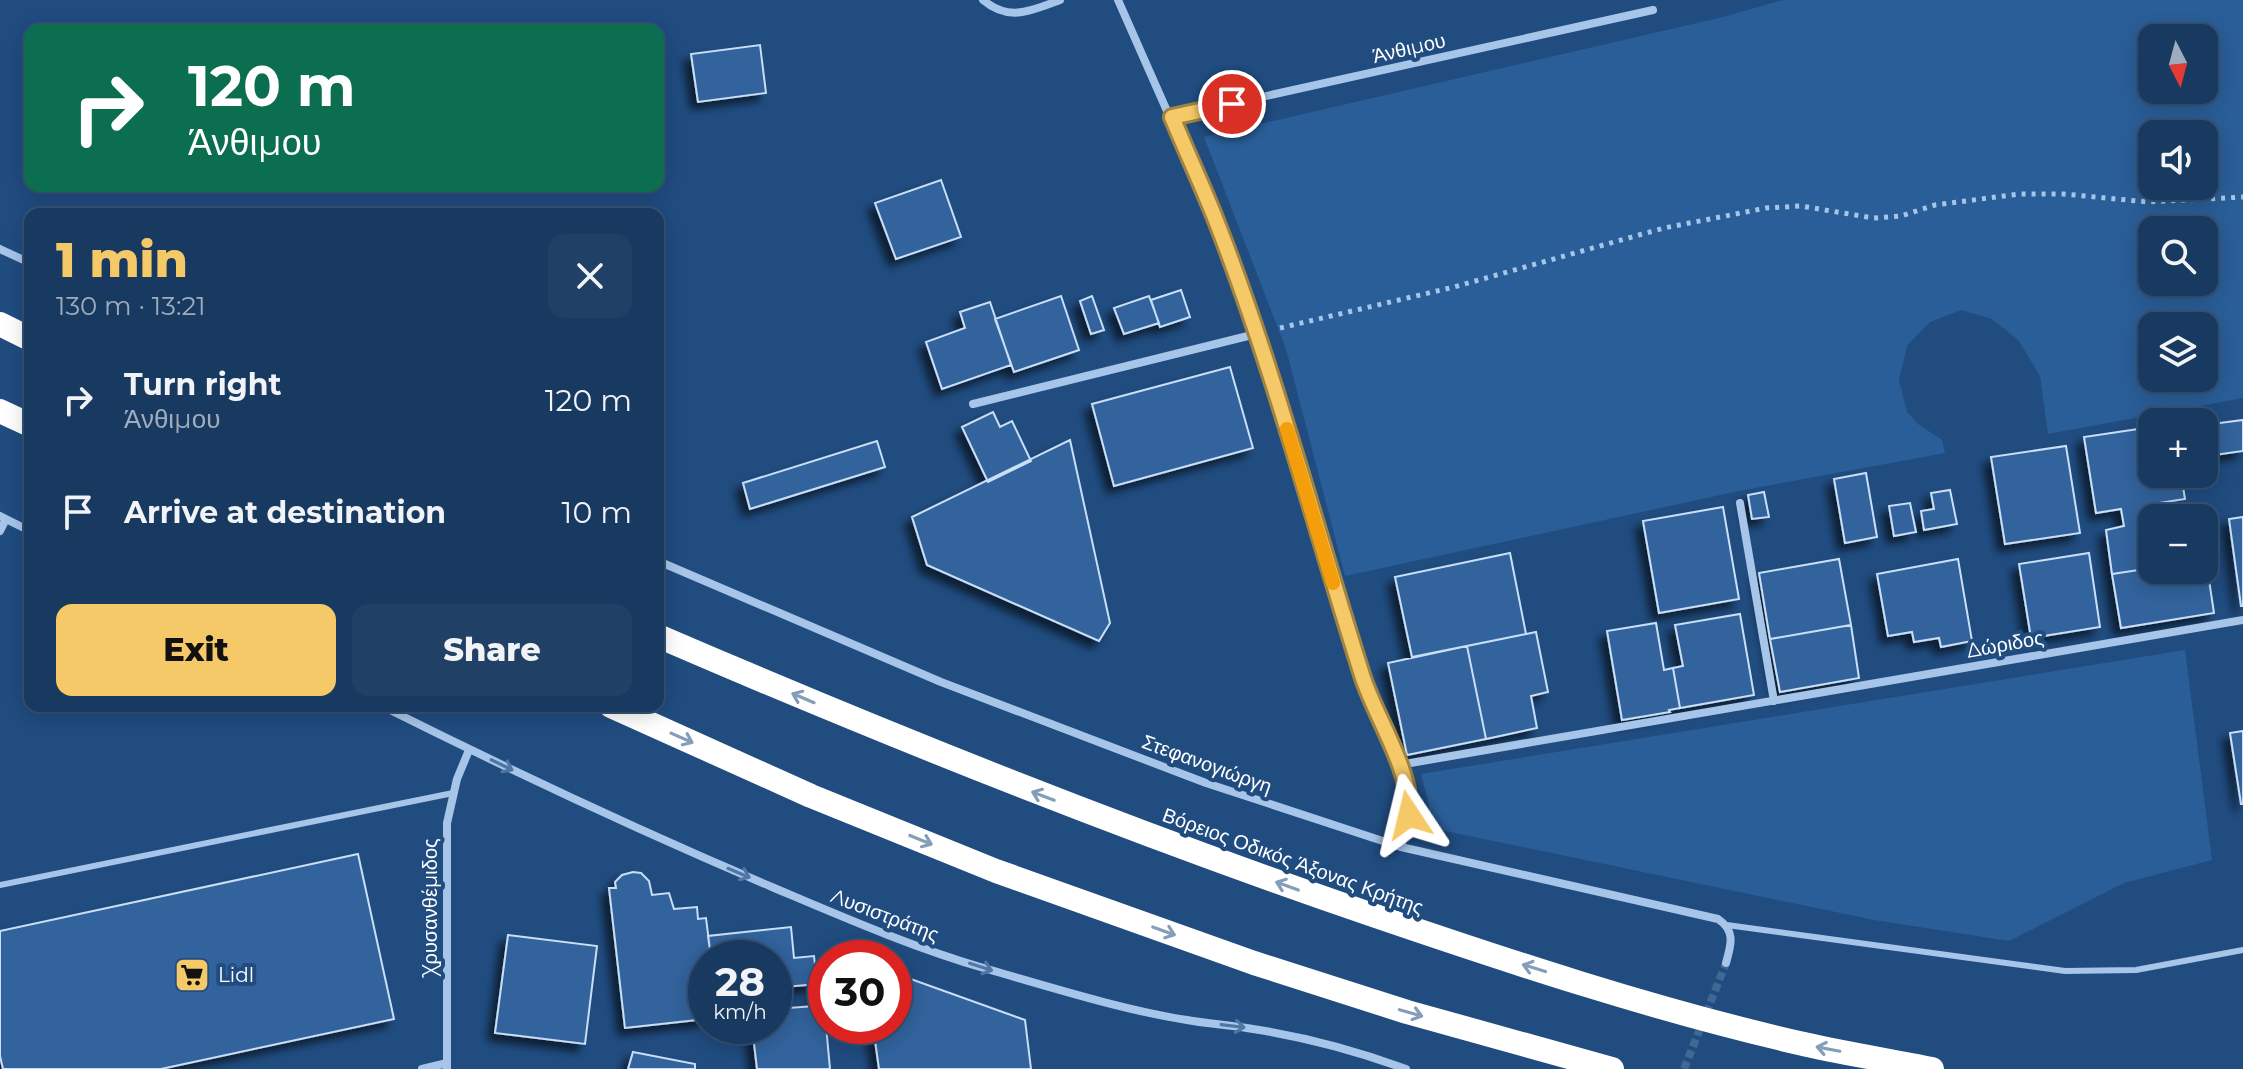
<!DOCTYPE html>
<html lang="en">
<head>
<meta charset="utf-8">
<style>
  :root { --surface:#183960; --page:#214066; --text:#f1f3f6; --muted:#9facbd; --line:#365375; --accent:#f5c967 }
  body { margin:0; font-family:Montserrat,sans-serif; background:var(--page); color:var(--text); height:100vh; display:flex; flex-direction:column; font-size:30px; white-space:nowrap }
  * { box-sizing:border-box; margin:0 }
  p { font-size:26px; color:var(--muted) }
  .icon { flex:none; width:44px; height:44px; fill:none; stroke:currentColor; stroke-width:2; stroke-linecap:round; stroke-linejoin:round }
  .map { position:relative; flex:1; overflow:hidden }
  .side { position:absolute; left:24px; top:208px; width:640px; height:504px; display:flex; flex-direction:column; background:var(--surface); border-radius:16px; box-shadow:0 4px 20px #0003,0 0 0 2px var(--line) }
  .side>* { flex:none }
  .top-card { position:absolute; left:24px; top:24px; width:640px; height:168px; border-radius:16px; box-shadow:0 4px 20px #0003,0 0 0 2px var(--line); background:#0b6e4f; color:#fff; overflow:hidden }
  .needle { width:52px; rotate:174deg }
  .controls { position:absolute; left:2138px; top:24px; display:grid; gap:16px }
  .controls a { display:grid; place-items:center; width:80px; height:80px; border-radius:16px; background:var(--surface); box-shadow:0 4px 20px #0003,0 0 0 2px var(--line); font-size:40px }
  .speed { position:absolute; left:688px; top:940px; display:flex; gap:16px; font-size:40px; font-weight:700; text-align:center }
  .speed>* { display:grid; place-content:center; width:104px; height:104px; border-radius:50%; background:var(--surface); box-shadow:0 4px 20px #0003,0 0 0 2px var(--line); line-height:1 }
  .speed small { font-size:20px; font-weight:400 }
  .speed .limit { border:12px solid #d22; background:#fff; color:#111 }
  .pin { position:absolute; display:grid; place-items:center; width:68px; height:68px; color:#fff; margin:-34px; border:4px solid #fff; border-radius:50%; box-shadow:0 2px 8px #0007 }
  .me { position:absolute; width:88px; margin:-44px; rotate:350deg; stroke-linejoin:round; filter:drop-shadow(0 0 6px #0008) }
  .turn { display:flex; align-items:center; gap:28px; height:168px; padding:0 32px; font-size:36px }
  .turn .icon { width:104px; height:104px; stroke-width:2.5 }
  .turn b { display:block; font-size:56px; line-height:68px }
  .round { display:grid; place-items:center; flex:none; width:84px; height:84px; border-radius:16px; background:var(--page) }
  .headline { display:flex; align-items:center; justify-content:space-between; height:136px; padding:0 32px }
  h1 { font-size:48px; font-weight:800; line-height:60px; color:var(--accent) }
  .action { display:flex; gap:16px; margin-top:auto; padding:16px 32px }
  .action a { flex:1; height:92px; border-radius:16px; background:var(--accent); color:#111; font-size:32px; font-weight:800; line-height:92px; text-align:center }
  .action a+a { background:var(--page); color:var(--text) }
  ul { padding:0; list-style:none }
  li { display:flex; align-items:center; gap:24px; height:112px; padding:0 32px }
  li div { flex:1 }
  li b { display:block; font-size:30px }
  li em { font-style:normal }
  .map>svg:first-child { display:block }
  .green { fill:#2a5e98; fill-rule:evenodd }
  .building { fill:#30639d; stroke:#cadef6; stroke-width:2; filter:url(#shadow) }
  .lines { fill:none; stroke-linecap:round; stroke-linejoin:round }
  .minor-tunnel { stroke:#416793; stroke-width:8; stroke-dasharray:8 4; stroke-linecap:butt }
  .path { stroke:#a6c5e8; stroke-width:5; stroke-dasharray:4 6; stroke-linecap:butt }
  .service { stroke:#a6c5e8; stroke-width:6 }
  .minor { stroke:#a6c5e8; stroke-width:8 }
  .motorway { stroke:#fff; stroke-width:24 }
  .oneway { stroke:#849db9 }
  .oneway2 { stroke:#4f76a4 }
  .route-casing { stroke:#9f8343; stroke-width:20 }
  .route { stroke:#f5c967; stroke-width:14 }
  .slow { stroke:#f59e0b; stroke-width:14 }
  .labels { text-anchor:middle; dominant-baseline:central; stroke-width:8; stroke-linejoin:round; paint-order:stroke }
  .street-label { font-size:20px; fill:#fff; stroke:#204c80 }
  .poi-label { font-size:20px; fill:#fff; stroke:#204c80; text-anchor:start }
</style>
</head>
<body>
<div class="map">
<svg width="2243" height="1069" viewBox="0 0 2243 1069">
  <defs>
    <filter id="shadow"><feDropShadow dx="-7" dy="7" stdDeviation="4" flood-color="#0009"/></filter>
  </defs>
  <rect width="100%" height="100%" fill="#204c80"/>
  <path class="green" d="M1783,0H2243V398L2048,434L2040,376L2019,341L1992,319L1961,310L1930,322L1907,346L1899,380L1907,412L1918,424L1942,440L1945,453L1739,491L1345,576L1286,349L1204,137L1723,17ZM2152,38H2204V90H2152ZM2152,134H2204V186H2152ZM2152,230H2204V282H2152ZM2152,326H2204V378H2152Z
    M2185,650L2212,860L2124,883L2009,941L1874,920L1426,827L1429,805L1421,774Z"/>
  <path class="building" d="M760,45L766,93L698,102L691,54Z
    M941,180L961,237L896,259L875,203Z
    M1181,290L1190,317L1160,327L1151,300Z
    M1061,296L1079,350L1014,372L995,319Z
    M1092,296L1104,330L1091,334L1080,301Z
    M1149,296L1159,323L1124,334L1114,308Z
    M990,302L1011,365L942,389L926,342L965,328L960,312Z
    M1230,367L1253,448L1114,486L1092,404Z
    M993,412L1000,427L1012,421L1031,461L988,482L962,427Z
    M2243,420V451L2207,456L2204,425Z
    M2152,427V474H2181L2185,499L2152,504L2153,514L2198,506L2199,518H2152V568L2112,574L2106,530L2124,526L2121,509L2096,513L2084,437Z
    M1070,440L1110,623L1099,641L927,565L912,517Z
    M877,441L885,467L750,509L743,483Z
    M2066,446L2080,533L2005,544L1991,457Z
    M1866,473L1877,537L1845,543L1834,479Z
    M1950,490L1957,524L1924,530L1921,511L1934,509L1931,493Z
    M1764,492L1769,517L1752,519L1748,495Z
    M1910,503L1916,532L1894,536L1889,506Z
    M1723,507L1739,599L1659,613L1643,521Z
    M2243,517V606H2241L2229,519Z
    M1510,553L1526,634L1412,657L1395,577Z
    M2089,553L2100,627L2031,638L2019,564Z
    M1839,559L1851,625L1770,639L1759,573Z
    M1958,559L1972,641L1941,647L1939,638L1914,642L1912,632L1888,636L1877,574Z
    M2204,560H2206L2214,613L2121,628L2112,574L2152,568L2204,570Z
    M1740,614L1754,695L1680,708L1673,668L1683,666L1675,625Z
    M1656,623L1664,670L1673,668L1680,708L1669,710L1670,712L1622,720L1607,631Z
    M1851,625L1859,678L1780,692L1770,639Z
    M1536,632L1548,692L1531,696L1537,728L1486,739L1467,646Z
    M1467,646L1486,739L1407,755L1388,663Z
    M2243,731V804H2241L2230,733Z
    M358,854L394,1019L161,1069H3L0,1056V931Z
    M633,872L641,873L649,881L652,895L669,893L674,909L697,907L698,919L706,918L711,958H706V1019L625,1028L609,888H616L615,882L622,875Z
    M791,927L794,958L814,956L817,984L774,988V958H711L708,936Z
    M508,935L597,946L585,1044L495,1033Z
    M894,973L1025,1020L1031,1069H879L873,1026H894Z
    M823,993L830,1069H757L752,1026H774V1000L787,999L788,1008L816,1006L815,994Z
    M633,1052L695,1064V1069H628Z"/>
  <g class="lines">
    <path class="minor-tunnel" d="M1684,1069L1726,963"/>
    <path class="path" d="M1280,328L1454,287L1664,228L1766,208L1801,206L1873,218L1901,216L1935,205L2019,194H2064L2148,202L2243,197"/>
    <path class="service" d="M0,885L453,793
      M1727,925L2065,971L2136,970L2243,950"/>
    <path class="minor" d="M983,0C1009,22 1031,11 1060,0
      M1118,0L1216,222L1256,334L1365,683L1405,784L1410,805L1409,815L1401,847
      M1172,117L1653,10
      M0,249L30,263
      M973,404L1256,334
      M1740,503L1774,701
      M0,516L30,531
      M0,531L6,519
      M658,561L941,682L1206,783L1401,847L1718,919C1736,931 1731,945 1726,963
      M382,706C510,770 640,831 772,887C843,917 914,948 987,969C1050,987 1123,1010 1187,1020C1209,1024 1231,1025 1253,1029C1305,1037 1357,1051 1406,1069
      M1399,765L2243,620
      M422,1069L447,1063
      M447,1069V823L457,779L469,750"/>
    <path class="motorway" d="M0,324L30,339
      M0,411L30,425
      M658,636C890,736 1125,830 1364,912C1507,961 1652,1009 1799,1043C1842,1053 1887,1060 1932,1069
      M611,706L811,796L996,871L1254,963L1407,1012L1612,1069"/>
  </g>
  <defs><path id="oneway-shaft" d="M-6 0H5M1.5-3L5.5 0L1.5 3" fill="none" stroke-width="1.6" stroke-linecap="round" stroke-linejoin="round" transform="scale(2)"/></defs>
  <g class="oneway">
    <use href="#oneway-shaft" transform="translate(803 698) rotate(-157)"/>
    <use href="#oneway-shaft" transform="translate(682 738) rotate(24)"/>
    <use href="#oneway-shaft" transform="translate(1043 796) rotate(-159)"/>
    <use href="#oneway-shaft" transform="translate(921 840) rotate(22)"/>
    <use href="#oneway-shaft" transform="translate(1287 886) rotate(-160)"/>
    <use href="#oneway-shaft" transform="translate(1164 931) rotate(20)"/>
    <use href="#oneway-shaft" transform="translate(1534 968) rotate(-163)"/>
    <use href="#oneway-shaft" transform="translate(1411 1013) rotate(16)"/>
    <use href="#oneway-shaft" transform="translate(1828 1049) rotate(-169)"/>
  </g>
  <g class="oneway2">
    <use href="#oneway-shaft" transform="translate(502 765) rotate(26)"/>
    <use href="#oneway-shaft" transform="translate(739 873) rotate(23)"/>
    <use href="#oneway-shaft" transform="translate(981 967) rotate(18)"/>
    <use href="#oneway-shaft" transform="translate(1233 1026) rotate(7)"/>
  </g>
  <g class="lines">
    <g class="route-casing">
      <path id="route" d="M1232,104L1172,117C1187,153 1203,187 1217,223C1275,372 1315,527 1363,678C1377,720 1412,771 1409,815"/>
    </g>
    <use href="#route" class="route"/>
    <path class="slow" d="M1287,429L1333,583"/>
  </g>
  <defs>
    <g id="supermarket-square" transform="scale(1.8)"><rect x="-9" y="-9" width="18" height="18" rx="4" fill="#f5c967" stroke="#204c80"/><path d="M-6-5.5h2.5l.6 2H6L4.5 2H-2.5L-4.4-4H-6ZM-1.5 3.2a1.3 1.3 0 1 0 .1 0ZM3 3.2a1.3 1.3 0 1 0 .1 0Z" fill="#111"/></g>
  </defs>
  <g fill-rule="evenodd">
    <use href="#supermarket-square" x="192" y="975"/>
  </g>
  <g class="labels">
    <g class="street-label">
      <text transform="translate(1409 48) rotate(-13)">Άνθιμου</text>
      <text transform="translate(2005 644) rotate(-10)">Δώριδος</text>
      <text transform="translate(1207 764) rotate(20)">Στεφανογιώργη</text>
      <text transform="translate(1293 861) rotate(20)">Βόρειος Οδικός Άξονας Κρήτης</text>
      <text transform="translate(430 907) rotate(-90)">Χρυσανθέμιδος</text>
      <text transform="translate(885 915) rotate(21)">Λυσιστράτης</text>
    </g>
    <g class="poi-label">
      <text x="218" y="975">Lidl</text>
    </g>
  </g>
</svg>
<div class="controls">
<a><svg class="needle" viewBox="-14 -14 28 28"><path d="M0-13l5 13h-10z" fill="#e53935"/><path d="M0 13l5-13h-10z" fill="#9facbd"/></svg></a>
<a><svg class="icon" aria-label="sound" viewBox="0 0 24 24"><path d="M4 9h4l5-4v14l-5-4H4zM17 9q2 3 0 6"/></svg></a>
<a><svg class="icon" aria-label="search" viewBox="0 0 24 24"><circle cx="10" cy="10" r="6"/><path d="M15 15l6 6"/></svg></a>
<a><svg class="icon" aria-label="layers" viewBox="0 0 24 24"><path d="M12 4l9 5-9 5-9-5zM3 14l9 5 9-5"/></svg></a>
<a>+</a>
<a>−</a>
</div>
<div class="speed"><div>28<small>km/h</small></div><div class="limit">30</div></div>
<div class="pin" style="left:1232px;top:104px;background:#d93025"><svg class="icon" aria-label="arrive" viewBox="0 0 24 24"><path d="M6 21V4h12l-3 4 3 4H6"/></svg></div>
<svg class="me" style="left:1409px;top:815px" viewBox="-20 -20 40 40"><path d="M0-17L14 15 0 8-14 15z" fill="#f5c967" stroke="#fff" stroke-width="4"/></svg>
<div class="top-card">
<div class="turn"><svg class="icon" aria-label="right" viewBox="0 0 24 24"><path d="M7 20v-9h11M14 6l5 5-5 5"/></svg><div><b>120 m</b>Άνθιμου</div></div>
</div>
<section class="side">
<div class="headline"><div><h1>1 min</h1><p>130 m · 13:21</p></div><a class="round"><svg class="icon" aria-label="close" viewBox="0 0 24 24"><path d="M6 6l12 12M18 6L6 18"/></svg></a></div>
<ul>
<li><svg class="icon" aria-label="right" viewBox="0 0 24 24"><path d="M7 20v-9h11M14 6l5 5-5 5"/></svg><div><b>Turn right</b><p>Άνθιμου</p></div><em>120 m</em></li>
<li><svg class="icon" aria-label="arrive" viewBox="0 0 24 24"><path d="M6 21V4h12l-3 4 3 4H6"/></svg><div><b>Arrive at destination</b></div><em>10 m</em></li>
</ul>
<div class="action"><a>Exit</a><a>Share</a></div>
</section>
</div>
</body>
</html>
